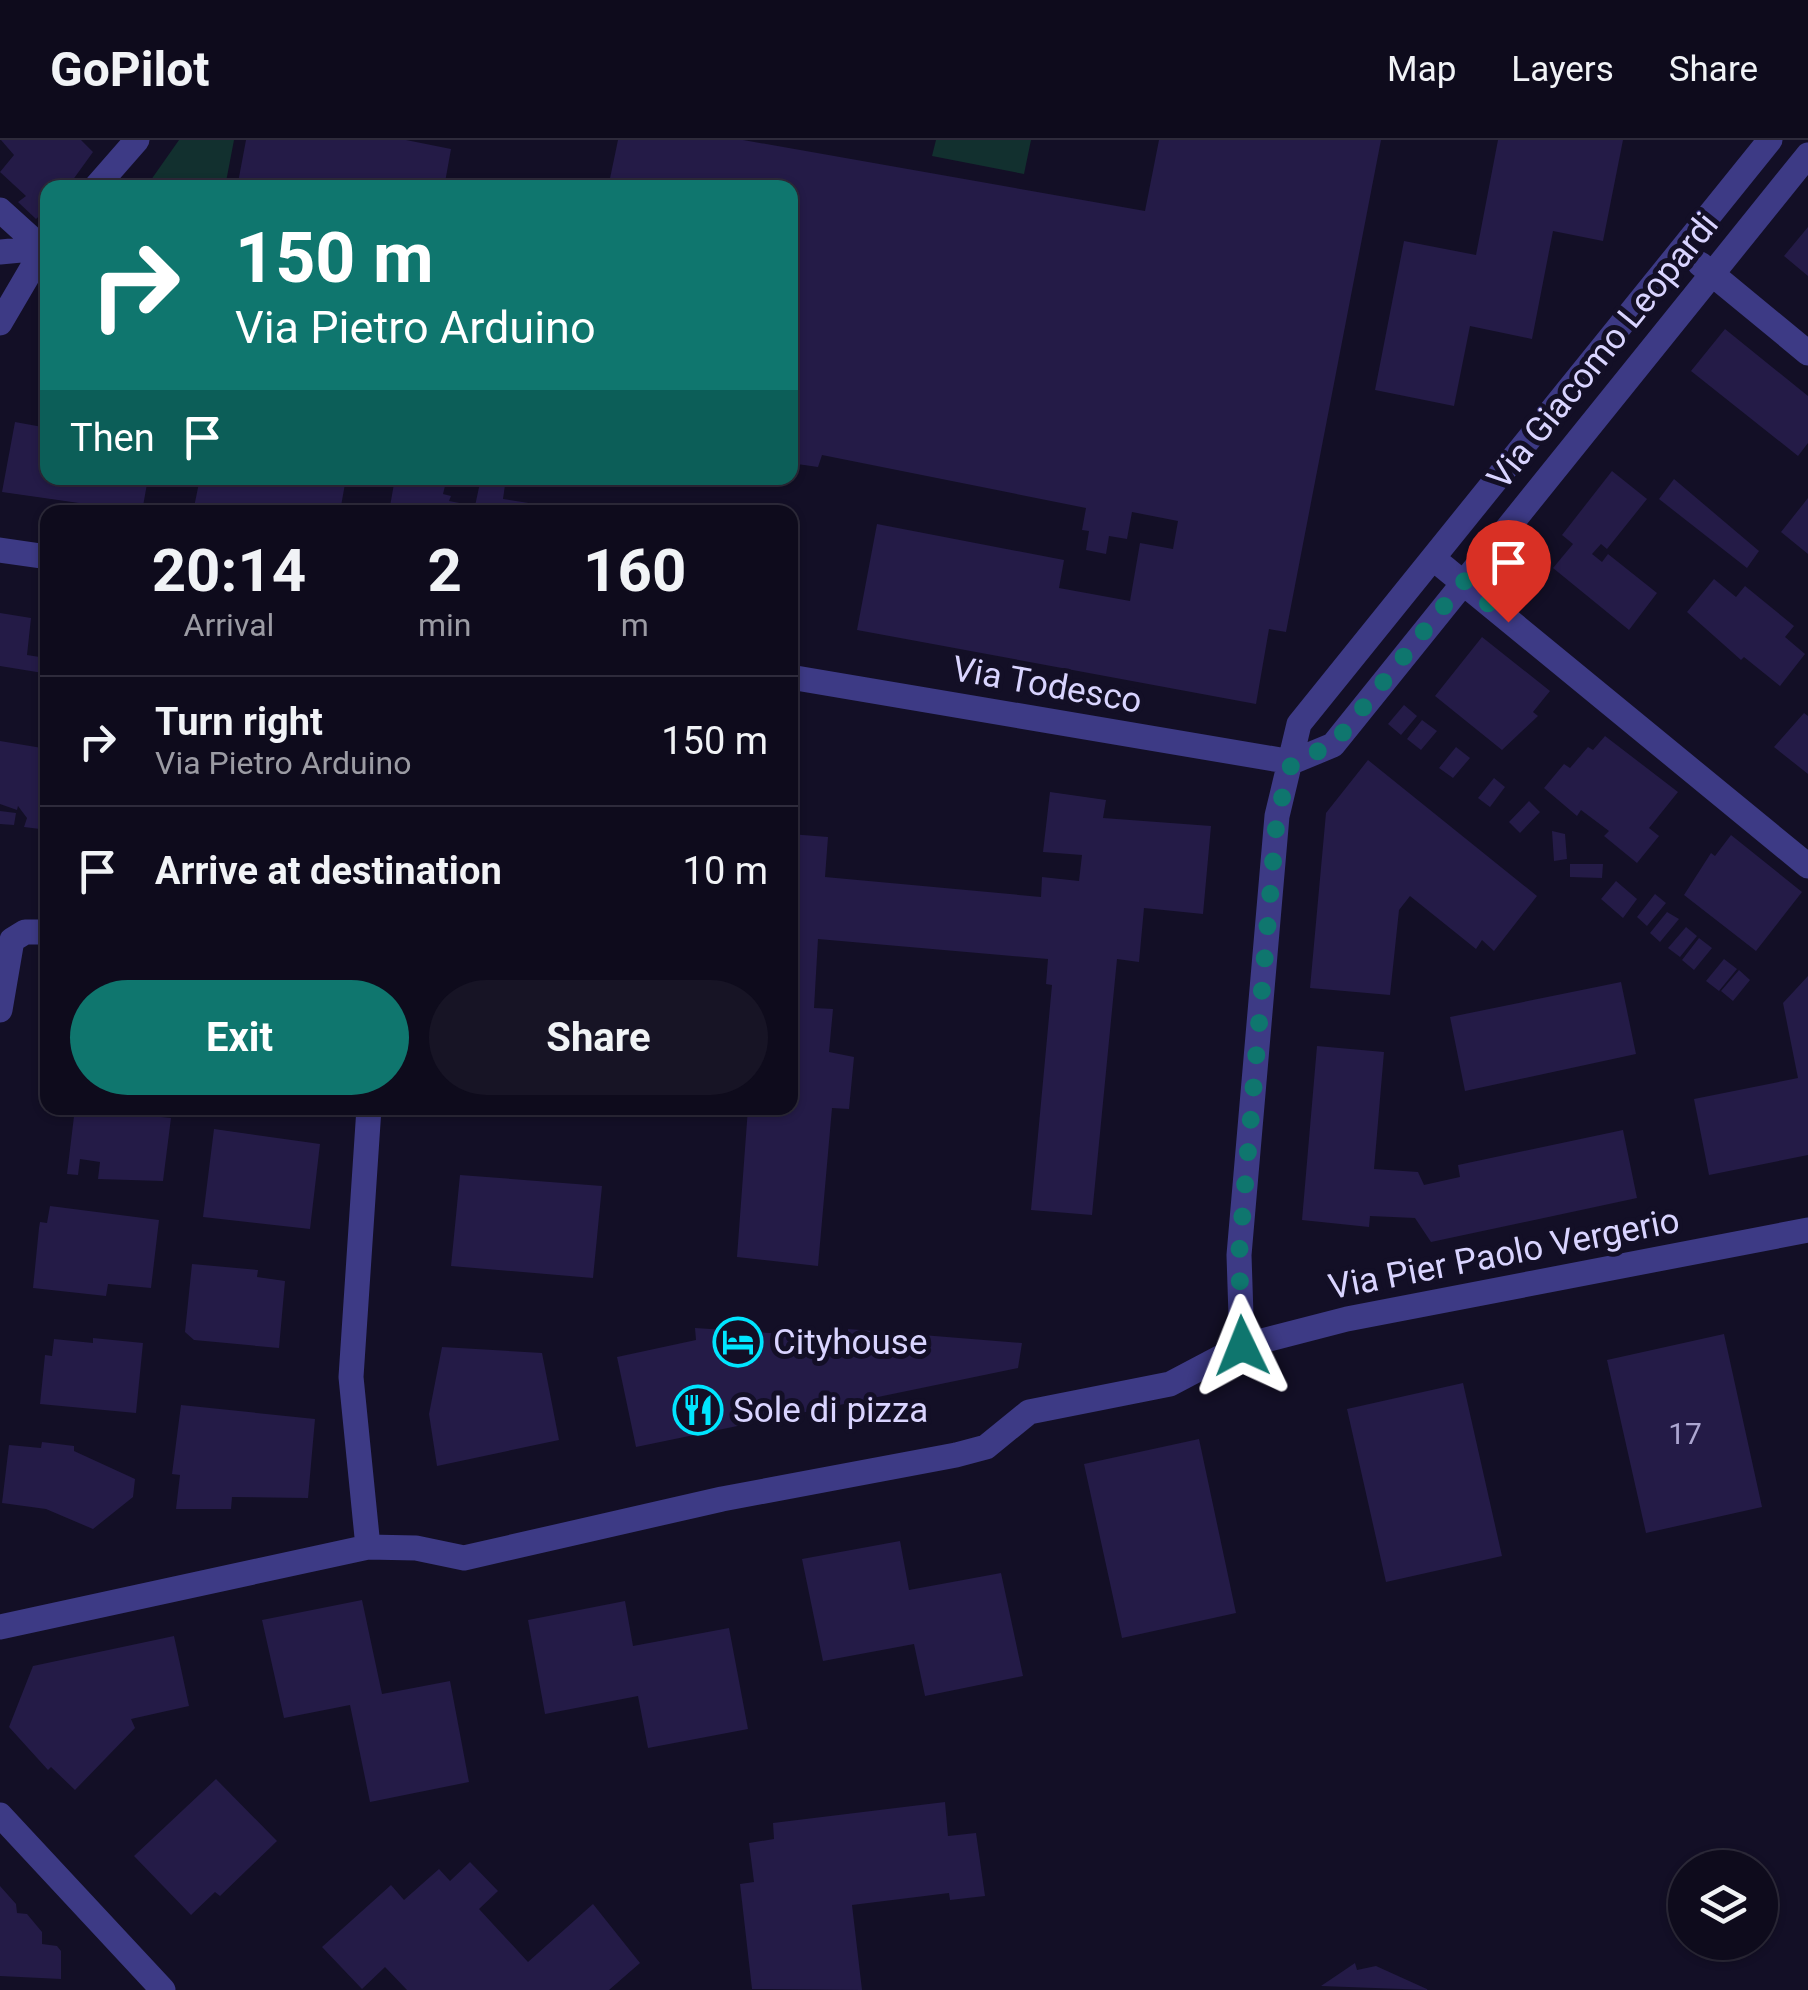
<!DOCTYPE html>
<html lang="en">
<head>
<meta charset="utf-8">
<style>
  :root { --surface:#0e0b1c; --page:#171425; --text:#f1f3f6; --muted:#9b9ba3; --line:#2e2b3b; --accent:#0f766e }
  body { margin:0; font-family:Roboto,sans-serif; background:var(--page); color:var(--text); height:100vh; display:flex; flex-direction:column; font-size:38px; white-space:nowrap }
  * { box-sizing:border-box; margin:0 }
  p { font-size:32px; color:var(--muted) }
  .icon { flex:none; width:55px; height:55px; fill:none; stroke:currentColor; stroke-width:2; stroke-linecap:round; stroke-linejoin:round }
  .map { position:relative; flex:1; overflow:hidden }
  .drawer { position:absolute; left:40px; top:365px; width:758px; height:610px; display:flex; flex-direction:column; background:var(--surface); border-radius:20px; box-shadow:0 2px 8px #0004,0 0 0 2px var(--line) }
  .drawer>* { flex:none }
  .hud { position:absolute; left:40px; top:40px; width:758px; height:305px; border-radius:20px; box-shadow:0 2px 8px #0004,0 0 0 2px var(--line); background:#0f766e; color:#fff; overflow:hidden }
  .buttons { position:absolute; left:1668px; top:1710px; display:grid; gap:20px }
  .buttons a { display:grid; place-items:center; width:110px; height:110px; border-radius:50%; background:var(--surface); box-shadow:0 2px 8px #0004,0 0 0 2px var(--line); font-size:50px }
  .pin { position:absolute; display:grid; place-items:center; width:85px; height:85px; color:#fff; margin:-102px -42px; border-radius:50% 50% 50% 0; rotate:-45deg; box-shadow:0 0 10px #0007 }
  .pin .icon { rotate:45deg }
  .me { position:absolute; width:110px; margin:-55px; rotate:358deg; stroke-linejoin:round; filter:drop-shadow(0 0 8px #0008) }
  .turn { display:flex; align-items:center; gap:35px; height:210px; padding:0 30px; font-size:45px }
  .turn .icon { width:130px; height:130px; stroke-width:2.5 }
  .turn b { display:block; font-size:70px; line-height:85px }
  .then { display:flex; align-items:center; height:95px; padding:0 30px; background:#0003; gap:20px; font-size:38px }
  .eta { display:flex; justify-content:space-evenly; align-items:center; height:170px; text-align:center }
  .eta b { font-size:60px; font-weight:700; line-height:70px }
  .primary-button { display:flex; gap:20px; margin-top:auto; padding:20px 30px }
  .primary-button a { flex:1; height:115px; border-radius:60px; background:var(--accent); color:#fff; font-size:40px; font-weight:700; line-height:115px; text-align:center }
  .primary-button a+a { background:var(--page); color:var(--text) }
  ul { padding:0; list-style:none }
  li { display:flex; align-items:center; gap:30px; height:130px; padding:0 30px; border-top:2px solid var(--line) }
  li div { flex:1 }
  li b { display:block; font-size:38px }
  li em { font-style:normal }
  header { display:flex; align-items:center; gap:60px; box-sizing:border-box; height:140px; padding:0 50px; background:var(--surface); border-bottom:2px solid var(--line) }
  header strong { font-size:48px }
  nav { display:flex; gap:55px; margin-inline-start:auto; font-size:35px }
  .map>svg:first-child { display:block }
  .green { fill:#12302f }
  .building { fill:#241b47 }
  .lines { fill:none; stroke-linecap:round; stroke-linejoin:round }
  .minor { stroke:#3d3a85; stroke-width:25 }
  .route { stroke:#0f766e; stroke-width:18; stroke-dasharray:0 32.4 }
  .labels { text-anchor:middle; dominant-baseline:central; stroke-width:10; stroke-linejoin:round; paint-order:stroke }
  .number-label { font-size:30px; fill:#aca6d1 }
  .street-label { font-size:35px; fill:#d9d4ff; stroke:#130f26 }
  .poi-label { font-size:35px; fill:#d9d4ff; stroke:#130f26; text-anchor:start }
</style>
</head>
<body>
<header>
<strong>GoPilot</strong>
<nav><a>Map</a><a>Layers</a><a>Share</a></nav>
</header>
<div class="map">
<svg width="1808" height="1850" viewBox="0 0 1808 1850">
  <rect width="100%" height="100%" fill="#130f26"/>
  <path class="green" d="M179,0H234L225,47H146Z
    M936,0H1031L1024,34L932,16Z"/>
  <path class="building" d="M1,0H81L93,12L67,48H48V68L36,79L18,62L26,56L0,32L14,15Z
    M246,0H406L451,9L444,48H237Z
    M618,0H743L1145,71L1159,0H1381L1286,492L1269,489L1256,564L857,490L877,384L1064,420L1059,448L1130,461L1140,403L1173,409L1178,381L1132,372L1127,399L1109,396L1106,414L1086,410L1089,391L1082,390L1086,368L822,315L818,327L790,323V48H608Z
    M1498,0H1623L1603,101L1553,91L1532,199L1470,186L1454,266L1375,250L1404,101L1476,115Z
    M1808,87V136L1784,116Z
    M1725,189L1808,256V303L1798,316L1691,231Z
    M15,282L48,288V338H148L142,372L2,352Z
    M1612,331L1647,359L1607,409L1601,404L1592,414L1602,422L1608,414L1657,453L1629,490L1553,428L1573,404L1562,395Z
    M200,338H346L340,372H193Z
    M395,338H447L443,354L451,356L449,361L475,366L481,338H506L503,359L541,365L540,372H389Z
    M1674,339L1759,411L1747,428L1659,359Z
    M1808,358V414L1781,392Z
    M1714,439L1736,457L1745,446L1794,486L1785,497L1805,514L1780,546L1744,517L1741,520L1687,472Z
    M0,473L31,478L27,515L46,518L43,533L0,526Z
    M1482,497L1550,551L1533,572L1538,576L1502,610L1435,556Z
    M1404,565L1417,576L1401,595L1388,584Z
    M1804,573L1808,576V634L1774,607Z
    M1422,580L1437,591L1421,610L1407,599Z
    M1605,596L1678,652L1649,688L1659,696L1637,723L1604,696L1609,691L1581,670L1577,676L1544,648L1564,624L1570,628L1588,607L1593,610Z
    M0,601L48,609V690L24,687L27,678L18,666L17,670L0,664Z
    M1456,607L1470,618L1453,638L1439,628Z
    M1368,620L1537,756L1494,811L1482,800L1476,809L1410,756L1399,770L1390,855L1310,848L1326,673Z
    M1494,638L1505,647L1490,667L1478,658Z
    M790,639L799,641L798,657L790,656Z
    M1050,652L1106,660L1103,678L1211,686L1203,774L1144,768L1139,822L1117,819L1092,1075L1031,1070L1052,845L1046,844L1048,819L818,799L814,868L833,869L829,912L854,917L849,969L832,968L818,1126L737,1117L748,968H790V694L828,697L825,737L1041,757L1042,737L1079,741L1082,715L1043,712Z
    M1529,661L1540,672L1520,693L1509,682Z
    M0,671L16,673L14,685L0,684Z
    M1552,691L1565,694L1567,719L1554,721Z
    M1731,695L1802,752L1756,811L1684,755L1711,713L1715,716Z
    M1570,724H1603L1602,738L1570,737Z
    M1616,741L1637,759L1623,778L1601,759Z
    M1655,754L1666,763L1647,786L1637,777Z
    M1667,772L1679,779L1660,802L1650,793Z
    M1686,787L1697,796L1680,817L1668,808Z
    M1699,798L1712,808L1694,830L1682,820Z
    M1724,819L1737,829L1719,851L1706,841Z
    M1739,830L1750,840L1733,861L1721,851Z
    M1808,836V1015L1709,1035L1694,959L1798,938L1783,863Z
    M1621,842L1636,914L1465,951L1450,877Z
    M1317,906L1384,912L1374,1029L1418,1032L1424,1045L1460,1037L1458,1025L1623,990L1637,1058L1431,1102L1415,1078L1370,1076L1369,1087L1302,1080Z
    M75,968H114L113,972L171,978L163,1041L98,1039L100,1022L80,1019L78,1035L67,1034Z
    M214,989L320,1004L310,1089L203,1077Z
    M460,1035L602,1046L593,1138L451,1126Z
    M50,1066L159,1080L151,1148L108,1144L106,1156L33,1148L39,1088L40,1082L47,1083Z
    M192,1124L258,1130L257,1137L285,1141L279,1208L194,1200L185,1192Z
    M695,1188L848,1198V1189L1022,1203L1018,1228L636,1307L617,1217L696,1200Z
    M1724,1194L1762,1367L1646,1393L1607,1220Z
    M93,1198L143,1203L136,1273L40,1264L45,1215L52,1216L54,1199L93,1203Z
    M442,1207L542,1213L559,1300L437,1326L429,1274Z
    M1463,1243L1502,1416L1386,1442L1347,1269Z
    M181,1265L315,1279L308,1358L232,1357L231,1369H176L180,1335L172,1334Z
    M1199,1299L1236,1473L1122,1498L1084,1324Z
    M42,1302L74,1306V1311L135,1339L133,1357L93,1389L46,1369L2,1363L9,1305L41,1308Z
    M900,1401L909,1450L1001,1433L1023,1536L925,1556L914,1504L823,1521L802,1419Z
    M362,1460L382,1554L450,1541L469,1642L370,1662L350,1565L284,1578L262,1480Z
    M625,1461L633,1506L729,1488L748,1589L648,1608L638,1556L545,1574L528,1480Z
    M174,1496L189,1566L131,1579L135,1588L75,1650L51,1627L48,1630L9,1587L33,1526Z
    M216,1639L277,1701L220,1756L215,1752L191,1775L134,1716Z
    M945,1662L948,1696L976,1693L985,1756L950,1760L949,1753L852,1765L862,1850L752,1849L740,1744L754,1742L749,1703L774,1699L773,1683Z
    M470,1722L498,1751L479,1769L528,1822L593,1764L640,1823L609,1850H407L385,1827L362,1849L322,1807L391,1745L404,1760L439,1729L450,1741Z
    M0,1746L16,1764L17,1773L27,1774L42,1792V1804L57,1806L61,1811V1839L0,1836Z
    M1355,1823L1357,1830L1376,1826L1429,1850L1321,1846Z"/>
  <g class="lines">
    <path class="minor" d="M95,48L137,0
      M0,70L42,108
      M0,112L42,108
      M1700,124L1808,213
      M0,183L48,101
      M0,410L48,417
      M1434,419L1808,726
      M790,537L1292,622
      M1292,622L1333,605L1808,15
      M0,870L12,800L25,792H48
      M1242,1206L1239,1115L1277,676L1299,584L1770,0
      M368,1407L351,1237L369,968
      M0,1487L368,1407L416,1408L464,1418L722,1359L956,1315L986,1307L1029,1272L1170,1244L1242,1206L1347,1179L1808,1090
      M0,1675L163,1850"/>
  </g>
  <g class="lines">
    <path class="route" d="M1242,1206L1239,1115L1277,676L1292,622L1333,605L1464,441L1508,482"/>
  </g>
  <defs>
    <g id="hotel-ring" transform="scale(2.5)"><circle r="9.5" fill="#130f26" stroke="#00e5ff" stroke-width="1.5"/><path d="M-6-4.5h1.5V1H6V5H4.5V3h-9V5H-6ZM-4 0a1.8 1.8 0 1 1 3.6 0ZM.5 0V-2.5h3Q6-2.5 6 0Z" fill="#00e5ff"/></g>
    <g id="restaurant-ring" transform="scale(2.5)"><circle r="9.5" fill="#130f26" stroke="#00e5ff" stroke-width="1.5"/><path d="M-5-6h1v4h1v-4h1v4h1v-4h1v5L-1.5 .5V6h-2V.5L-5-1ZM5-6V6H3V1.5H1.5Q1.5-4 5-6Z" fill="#00e5ff"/></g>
  </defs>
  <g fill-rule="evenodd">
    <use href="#hotel-ring" x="738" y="1202"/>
    <use href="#restaurant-ring" x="698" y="1270"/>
  </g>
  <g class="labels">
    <g class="number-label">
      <text x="1685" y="1293">17</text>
    </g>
    <g class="street-label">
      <text transform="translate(1603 211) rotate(-51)">Via Giacomo Leopardi</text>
      <text transform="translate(1047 545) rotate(10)">Via Todesco</text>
      <text transform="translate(1504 1114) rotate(-11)">Via Pier Paolo Vergerio</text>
    </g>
    <g class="poi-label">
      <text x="773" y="1202">Cityhouse</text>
      <text x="733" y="1270">Sole di pizza</text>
    </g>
  </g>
</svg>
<div class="buttons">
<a><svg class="icon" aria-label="layers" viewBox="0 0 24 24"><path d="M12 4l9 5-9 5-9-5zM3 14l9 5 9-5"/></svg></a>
</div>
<div class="pin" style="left:1508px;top:482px;background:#d93025"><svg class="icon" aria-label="arrive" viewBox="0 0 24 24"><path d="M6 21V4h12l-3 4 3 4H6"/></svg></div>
<svg class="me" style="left:1242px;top:1206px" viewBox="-20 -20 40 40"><path d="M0-17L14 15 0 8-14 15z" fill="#0f766e" stroke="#fff" stroke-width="4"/></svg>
<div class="hud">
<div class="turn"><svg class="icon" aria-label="right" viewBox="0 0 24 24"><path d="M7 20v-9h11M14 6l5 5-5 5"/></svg><div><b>150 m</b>Via Pietro Arduino</div></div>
<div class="then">Then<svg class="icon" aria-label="arrive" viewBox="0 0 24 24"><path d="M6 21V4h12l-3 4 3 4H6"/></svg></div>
</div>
<section class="drawer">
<div class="eta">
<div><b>20:14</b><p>Arrival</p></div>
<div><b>2</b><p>min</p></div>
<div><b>160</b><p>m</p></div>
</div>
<ul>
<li><svg class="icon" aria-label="right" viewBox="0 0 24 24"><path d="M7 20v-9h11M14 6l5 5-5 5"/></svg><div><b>Turn right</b><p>Via Pietro Arduino</p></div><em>150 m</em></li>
<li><svg class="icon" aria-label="arrive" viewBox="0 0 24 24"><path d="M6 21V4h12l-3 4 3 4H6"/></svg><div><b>Arrive at destination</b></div><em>10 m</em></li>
</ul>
<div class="primary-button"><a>Exit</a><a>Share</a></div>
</section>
</div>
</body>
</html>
